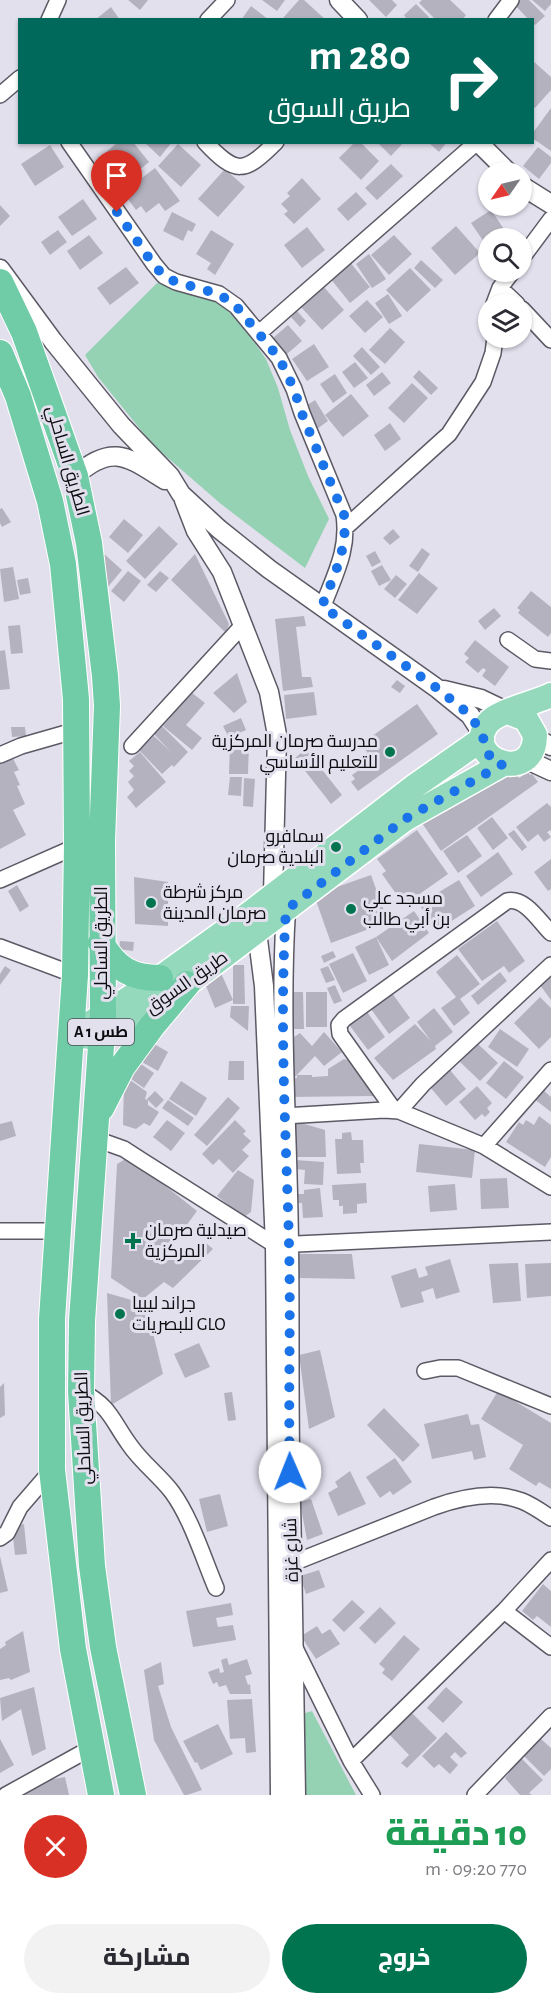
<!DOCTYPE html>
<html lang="ar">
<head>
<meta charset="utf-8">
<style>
  :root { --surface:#fff; --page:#f2f2f3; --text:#2b2b33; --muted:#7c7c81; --accent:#00744f }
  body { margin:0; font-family:"Alegreya Sans",Cairo,sans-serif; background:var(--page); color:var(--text); direction:rtl; height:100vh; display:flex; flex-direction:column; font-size:22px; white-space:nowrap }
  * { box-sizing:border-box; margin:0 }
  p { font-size:20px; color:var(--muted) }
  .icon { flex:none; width:33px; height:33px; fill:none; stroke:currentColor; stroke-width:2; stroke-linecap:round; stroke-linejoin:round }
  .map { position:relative; height:1795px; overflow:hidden; direction:ltr }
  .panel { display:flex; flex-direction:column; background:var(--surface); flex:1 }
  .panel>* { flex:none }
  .hud { position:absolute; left:18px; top:18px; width:516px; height:126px; border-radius:0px; box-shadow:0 2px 4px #0004; direction:rtl; background:#00695c; color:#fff; overflow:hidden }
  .needle { width:39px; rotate:236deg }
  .controls { position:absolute; left:478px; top:162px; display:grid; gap:12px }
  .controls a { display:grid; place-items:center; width:54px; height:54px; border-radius:50%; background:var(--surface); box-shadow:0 2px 4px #0004; font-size:30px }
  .pin { position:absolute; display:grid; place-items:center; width:51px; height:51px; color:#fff; margin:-62px -26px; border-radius:50% 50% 50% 0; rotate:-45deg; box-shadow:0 0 6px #0007 }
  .pin .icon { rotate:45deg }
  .me { position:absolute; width:66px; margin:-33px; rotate:359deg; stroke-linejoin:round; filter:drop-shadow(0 0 4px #0008) }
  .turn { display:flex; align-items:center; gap:21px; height:126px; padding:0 24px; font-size:27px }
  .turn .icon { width:78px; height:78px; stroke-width:2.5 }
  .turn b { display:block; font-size:42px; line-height:51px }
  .round { display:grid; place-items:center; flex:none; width:63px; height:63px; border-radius:32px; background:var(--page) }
  .overview { display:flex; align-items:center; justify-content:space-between; height:102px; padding:0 24px }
  h1 { font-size:36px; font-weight:800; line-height:45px; color:#1e9e55 }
  .cta { display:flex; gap:12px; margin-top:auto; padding:12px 24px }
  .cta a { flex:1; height:69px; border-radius:36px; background:var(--accent); color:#fff; font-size:24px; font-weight:800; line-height:69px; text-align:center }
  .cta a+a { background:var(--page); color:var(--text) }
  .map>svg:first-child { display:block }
  .green { fill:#95d1b3 }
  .building { fill:#b5b2c0 }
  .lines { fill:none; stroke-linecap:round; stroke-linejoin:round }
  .minor-casing { stroke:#5c5965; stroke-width:18 }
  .tertiary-casing { stroke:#5c5965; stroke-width:21 }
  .primary-casing { stroke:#fff; stroke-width:27 }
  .trunk-casing { stroke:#fff; stroke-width:28 }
  .minor { stroke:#fff; stroke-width:15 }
  .tertiary { stroke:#fff; stroke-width:18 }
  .primary { stroke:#94d9bc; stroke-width:24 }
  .trunk { stroke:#70cca6; stroke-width:26 }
  .route { stroke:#1a73e8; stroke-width:10; stroke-dasharray:0 18 }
  .poi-dot { fill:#00744f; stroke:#e3e0ee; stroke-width:2 }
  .labels { text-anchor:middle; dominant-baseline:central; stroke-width:6; stroke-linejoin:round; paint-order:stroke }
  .shield { fill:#e3e0ee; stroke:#4c4b53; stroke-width:1.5 }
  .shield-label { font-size:16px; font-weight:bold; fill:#0c0b10 }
  .street-label { font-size:18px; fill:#0c0b10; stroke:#e3e0ee }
  .poi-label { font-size:18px; fill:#0c0b10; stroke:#e3e0ee; text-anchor:start }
</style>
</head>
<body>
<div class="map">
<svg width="551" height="1795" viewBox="0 0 551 1795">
  <rect width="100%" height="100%" fill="#e3e0ee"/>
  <path class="green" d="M157,283L219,301L242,325L266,359L278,388L290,430L308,476L329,519L305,568L221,504L153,445L98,377L85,355Z
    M312,1711L356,1795H300L299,1715Z"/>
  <path class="building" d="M128,0H148L140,10Z
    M262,0H285L277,11Z
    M299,0H304L326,20H285L283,18Z
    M369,0H392L397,5L386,17Z
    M422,0H450L466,15L462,20H436L419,3Z
    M515,0H529L545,16L535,25L532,20H529L513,3Z
    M532,0H551V4L545,11Z
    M416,4L429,17L426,20H407L404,15Z
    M251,6L269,20H241Z
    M111,7L120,20H95Z
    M532,60L551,77V90L535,108L532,106Z
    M551,108V151L532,138V134Z
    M118,142H133L149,162L126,181L104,154Z
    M144,142H172L160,157Z
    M355,142H360L379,161L361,180L339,158Z
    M377,142H404L391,156Z
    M428,142H447L439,152Z
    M178,144L201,165L181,187L158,166Z
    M50,145L64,167L35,186L21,164Z
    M538,147L551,157V163L539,179L523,166Z
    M391,164L403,176L377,200L365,188Z
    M155,168L180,201L165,211L159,203L146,213L141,206L136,210L123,192Z
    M225,169L245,187L218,217L198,199Z
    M302,178L321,199L294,224L284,214L288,211L281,204L290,196L287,193Z
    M489,186V200L485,202L478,193Z
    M356,192L367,204L348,221L337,209Z
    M83,199L97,219L72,236L58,217Z
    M0,205L10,216L0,226Z
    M491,210L506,232L496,238H489V243L486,245L471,223Z
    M172,212L196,224L192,232L188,230L183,241L163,231Z
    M456,226L480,253L455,275L431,248Z
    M307,227L325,250L302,268L284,245Z
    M58,230L67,242L50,255L41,242Z
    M211,230L234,244L215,275L207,269L211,263L196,254Z
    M89,235L103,253L80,270L67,251Z
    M394,235L412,254L389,275L371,255Z
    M369,254L386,279L372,288L356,264Z
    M421,260L443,280L435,288L414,268Z
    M350,262L370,287L350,303L330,278Z
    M126,267L139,283L110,305L97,288Z
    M410,268L431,290L407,312L386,290Z
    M323,286L344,310L322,330L300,306Z
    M388,294L402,316L389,324L375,303Z
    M367,300L383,317L365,333L349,316Z
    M297,311L306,321L300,327L291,317Z
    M288,325L302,341L287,354L273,338Z
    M390,328L405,342L385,364L369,350Z
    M314,344L329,367L307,381L292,359Z
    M362,347L380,367L371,375L353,356Z
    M355,362L368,378L354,388L342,372Z
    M419,370L438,388L431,395L413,377Z
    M382,372L391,383L374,396L366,385Z
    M335,374L347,393L333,403L320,384Z
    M412,383L428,398L404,423L388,408Z
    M351,394L369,416L343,437L325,415Z
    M315,400L328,421L317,429L303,408Z
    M390,423L401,439L385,451L374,435Z
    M2,508L11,522L2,527L0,523V509Z
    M124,519L143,535L128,553L109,537Z
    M159,526L178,544L145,579L126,561Z
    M393,529L400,537L390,545L383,538Z
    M422,548L430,554L418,572L409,566Z
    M375,551L381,562L372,567L366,556Z
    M103,553L122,570L107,588Z
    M195,554L229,624L226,633L171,580Z
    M382,565L391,580L379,586L371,571Z
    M13,567L19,599L4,602L0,569Z
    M128,571L141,581L124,602L111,591Z
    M160,571L169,578L156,592L147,585Z
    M419,573L438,588L417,614L398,600Z
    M396,575L407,584L395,598L384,589Z
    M28,578L31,593L20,595L17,580Z
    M531,591L551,607V633L548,637L518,613L520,610L517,608Z
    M494,608L501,616L485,630L478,621Z
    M304,616L306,626L296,627L302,677H311L313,687L283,691L275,619Z
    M20,625L23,653L11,654L8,626Z
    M475,640L509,667L495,686L482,676L486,670L483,668L478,673L465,662L469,658L464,654Z
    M5,650L10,689L0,690V651Z
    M237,673L247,702L234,713L213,693Z
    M397,680L405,686L400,693L391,687Z
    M191,692L205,703L186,725L202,738L192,750L163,726Z
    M314,692L317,715L286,719L284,695Z
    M417,704L438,734L358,791L351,782L355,779L352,775L373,760L361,744Z
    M241,718L246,730L229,738L223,726Z
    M162,726L188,752L174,767L172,765L162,774L139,750L154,736L171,752L154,734Z
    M11,727H25L26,736L12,737Z
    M230,742L249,743L248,774H229Z
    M306,749L342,795L331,804L295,758Z
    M140,752L166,782L136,808L127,797L134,790L128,782L134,776L129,771L134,766L129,761Z
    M10,753L19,770L14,772L20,785L17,786L25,804L13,810L26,835L0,849V758Z
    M514,771L519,778L528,772L530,775L532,774L538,782L441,851L420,820L500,774L504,778Z
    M230,777H242L241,796L228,795Z
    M244,778L255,779L253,807L243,806Z
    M547,803L551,807V830L547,832L551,837L544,842L538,834L528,842L516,827Z
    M492,817L508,838L493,850L477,828Z
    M417,830L448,874L404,905L382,874L386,871L377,859Z
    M514,830L527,847L522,851L508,834Z
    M467,835L482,856L458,873L443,851Z
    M498,852L513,874L481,897L466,876Z
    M551,859V889L548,891L534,872Z
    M371,875L388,922L331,943L314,895Z
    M134,877L168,882V926L135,924Z
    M459,880L475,906L436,931L419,904Z
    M17,885L29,906L20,912L8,891Z
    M414,911L429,933L392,961L376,937Z
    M497,921L525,961L509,973L504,966L482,981L458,949Z
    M376,937L389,965L369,975L355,947Z
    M120,941L134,942L133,951L119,949Z
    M333,951L336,957L324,963L321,956Z
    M353,953L367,981L343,993L329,964Z
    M457,955L480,984L460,999L470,1013L454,1026L441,1008L456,997L436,972Z
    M233,965H244L245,1004H233Z
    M5,966L11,970L0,985V974Z
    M328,966L335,980L326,983L320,969Z
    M551,971V1000L537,981Z
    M500,972L507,981L478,1005L471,996Z
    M221,973L233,1000L215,1008L204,981Z
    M335,985L342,1001L334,1004L327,988Z
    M286,992H303L304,1029H287Z
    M306,992H327V1027H306Z
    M392,993L410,1018L389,1034L371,1009Z
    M540,997L551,1008V1037L539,1049L514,1023Z
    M231,1006H249L248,1031L230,1017Z
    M434,1008L453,1032L435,1046L436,1049L393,1080L374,1058L415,1024L431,1041L417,1022Z
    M365,1009L385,1037L368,1050L347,1022Z
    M500,1029L529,1049L517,1067L488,1047Z
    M324,1032L342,1052L324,1066L315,1056L294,1078L288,1066V1041L300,1033L312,1046Z
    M144,1038L168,1052L158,1071L133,1057Z
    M478,1044L498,1063L480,1081L460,1062Z
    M344,1059L351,1061L376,1094L374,1096L288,1097L287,1078H297V1075H312V1077L328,1076V1069Z
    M229,1061H244V1080H228Z
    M504,1061L524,1077L506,1099L486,1083Z
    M138,1062L154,1073L144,1088L128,1077Z
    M450,1070L466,1089L446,1106L430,1087Z
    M130,1080L147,1092L145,1099L148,1100V1105L159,1112L150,1126L144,1123L136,1129L123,1125L124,1085Z
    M181,1081L207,1098L196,1116L169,1099Z
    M477,1086L492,1103L487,1108L490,1112L485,1117L482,1114L475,1120L459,1102Z
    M541,1088L551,1097V1112L533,1098Z
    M155,1091L164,1100L156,1108L147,1099Z
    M228,1097L240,1108L207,1146L194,1135Z
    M168,1100L194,1118L188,1126L162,1108Z
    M539,1116L551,1125V1157L545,1167L506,1142L519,1122L523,1125L526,1120L534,1125Z
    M167,1120L185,1133L171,1151L153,1137Z
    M235,1120L246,1131L243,1134L251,1141L242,1150L249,1156L233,1173L219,1159L213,1165L202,1154Z
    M291,1120L325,1130L326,1157H292Z
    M12,1121L16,1136L0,1141V1124Z
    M351,1132L352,1140H363L364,1163H360L361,1173L337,1174L335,1139H342V1133Z
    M419,1144L475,1150L472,1178L416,1172Z
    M129,1157L197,1211L172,1245L185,1258L206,1243L213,1249L173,1288L164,1282L143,1299L111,1278L117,1164Z
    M295,1160L324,1162L323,1185L304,1184L305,1170L295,1169Z
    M238,1170L254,1180L251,1212L244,1217L217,1196Z
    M507,1178L509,1208L481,1209L480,1179Z
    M366,1183L367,1203L357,1204V1213L343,1214V1206H339V1200H333L332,1185Z
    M455,1184L457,1210L430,1212L428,1186Z
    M320,1188L323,1217L303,1218L302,1203H297V1194H304V1190Z
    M298,1254H352L355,1279L299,1278Z
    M450,1259L460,1292L436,1299L433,1288L421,1292L424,1302L401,1308L391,1276L416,1268L419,1278L428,1275L425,1267Z
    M518,1263L521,1301L493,1303L489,1264Z
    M551,1263V1296L527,1298L525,1264Z
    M107,1293L146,1304L163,1374L111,1405Z
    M199,1343L210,1367L185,1378L174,1354Z
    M320,1350L335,1417L309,1429L299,1355Z
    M4,1383L5,1415L0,1418V1387Z
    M498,1391L551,1423V1489L539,1482L536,1486L509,1469L523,1445L481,1419Z
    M232,1392L236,1420L228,1421L224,1393Z
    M384,1408L420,1445L403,1462L367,1425Z
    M468,1414L471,1425L479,1424L486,1457L474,1460L472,1451L432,1459L424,1424Z
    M395,1458L412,1482L393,1495L390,1491L380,1498L366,1477Z
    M350,1471L366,1504L338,1516L328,1493L338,1487L335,1482Z
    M220,1494L228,1526L207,1532L199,1499Z
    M311,1499L323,1534L307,1540L300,1502Z
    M24,1524L27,1554L15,1555L12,1527Z
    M0,1556L8,1591L0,1593Z
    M319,1570L325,1587L306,1594L300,1576Z
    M543,1584L551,1591V1627L537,1616L533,1620L522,1611Z
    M352,1600L365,1612L344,1632L332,1620Z
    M231,1603L233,1615L216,1618L218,1627L233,1625L236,1640L193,1647L186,1611Z
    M380,1607L396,1623L375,1644L359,1628Z
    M317,1626L322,1634L330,1629L340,1644L316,1659L301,1636Z
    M23,1631L30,1672L11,1680L9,1678L0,1680V1649L6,1645L5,1642Z
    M404,1635L420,1649L392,1681L382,1673L385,1669L379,1664Z
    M227,1658L229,1665L247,1659L252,1674L245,1676L248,1685L250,1684L251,1694H230L226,1685L219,1687L217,1682L213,1684L208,1672L219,1668L220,1673L224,1672L221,1660Z
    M161,1662L164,1684L158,1686L171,1727L202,1790L187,1795H184L154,1740L144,1670Z
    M34,1687L46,1749L32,1756L21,1709L2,1721L0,1698Z
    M446,1687L463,1702L443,1723L427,1708Z
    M252,1699L256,1752L246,1753L245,1738L230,1739L227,1700Z
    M410,1711L437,1738L407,1768L401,1763L409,1755L388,1733Z
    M218,1724L233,1754L201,1770L197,1762L195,1763L183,1741Z
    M446,1732L467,1753L461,1758L455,1752L450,1757L458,1765L450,1774L439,1764L434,1768L422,1756Z
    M0,1739L14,1765L0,1773Z
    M541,1739L551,1748V1769L544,1776L524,1756Z
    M521,1758L543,1780L529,1793L532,1795H520L505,1778Z
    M65,1777L69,1795H20L36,1782Z"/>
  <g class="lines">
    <g class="minor-casing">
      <path id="minor" d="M49,20L58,0
        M208,20L227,0
        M496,20L511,0
        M0,95L20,78
        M69,142L154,264L164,276L176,282L219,294L236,306L279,358L294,389L302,413L344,515C349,550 335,574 323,606
        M205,142C236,175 244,174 276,142
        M522,258L551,219
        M500,288L517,304
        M494,304L500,288L512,272
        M522,309L551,340
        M259,333L477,142
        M346,527L449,434L483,382L493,353L495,338
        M508,640L535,659L551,661
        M132,746L243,625
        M0,755L21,746L77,730
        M0,880L77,846
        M0,947L75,975
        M394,1110L340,1034L339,1025L344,1019L507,901C525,897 539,921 551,933
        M399,1111L423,1084L551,965
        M284,1116L384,1110L399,1111L484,1146L551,1187
        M96,1139L124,1149L141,1160L275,1245L551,1232
        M484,1146L551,1070
        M0,1231H58
        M425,1371L440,1368H458L551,1406
        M81,1391C111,1407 111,1419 129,1444C141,1462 159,1475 172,1492C191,1518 203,1557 216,1588
        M0,1538L7,1533L20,1507L52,1470
        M293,1563L434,1507C462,1497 494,1490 522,1501C532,1505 542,1512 551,1518
        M504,1611L551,1647
        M294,1646L351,1761L372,1795
        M351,1761L504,1611L551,1560
        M6,1795L91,1748
        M475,1795L551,1716"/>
    </g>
    <g class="tertiary-casing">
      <path id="tertiary" d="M339,0L358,20
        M478,142L508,172
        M522,186L551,204
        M0,269L53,341L121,425L170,476L181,494L219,529L269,569L438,689L470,715L483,735
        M75,476C113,442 129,458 165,480
        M184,500L196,531L222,572L269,692L277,735L273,895
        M444,690L481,699L508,712
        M535,738L551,746
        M525,759L551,771
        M286,910C279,1022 288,1134 289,1246C290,1314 289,1382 290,1450C292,1565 295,1680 296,1795
        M257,932L264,986L275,1245L280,1795"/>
    </g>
    <g class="primary-casing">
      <path id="primary" d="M508,712L526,719L535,735C535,787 460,759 488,723C497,711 535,703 551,695
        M89,1024L160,978L249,914L415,786L482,739
        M72,1035L100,1038L116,1032L187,984L405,819L503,764"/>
    </g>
    <g class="trunk-casing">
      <path id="trunk" d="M0,282L24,332L75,476L89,543L105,676L107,706L102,841L103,1017L82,1321L81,1391L92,1566L103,1647L133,1795
        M0,353L18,396L50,501L63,564L76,699L77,846L75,975L52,1319V1470L73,1649L101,1795
        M101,943C116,969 131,978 160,978
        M101,1108L122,1067L152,1026L187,984"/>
    </g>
    <use href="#minor" class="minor"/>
    <use href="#tertiary" class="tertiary"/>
    <use href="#primary" class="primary"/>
    <use href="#trunk" class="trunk"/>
  </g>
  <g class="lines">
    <path class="route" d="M117,212L153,264L164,276L176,282L219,294L236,306L279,358L294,389L302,414L344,515C348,549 334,575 322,606L438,689L470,715L483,735L484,746L489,755L503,764L405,819L286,910C279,1021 286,1132 289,1243C291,1319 288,1396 290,1472"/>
  </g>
  <g class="poi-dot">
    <circle cx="390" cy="752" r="6"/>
    <circle cx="336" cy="847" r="6"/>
    <circle cx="151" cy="903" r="6"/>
    <circle cx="351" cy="909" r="6"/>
    <path d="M130 1232h6v6h6v6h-6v6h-6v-6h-6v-6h6z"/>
    <circle cx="120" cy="1314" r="6"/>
  </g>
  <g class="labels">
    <rect class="shield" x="68" y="1019" width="66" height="26" rx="4.5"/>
    <g class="shield-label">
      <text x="101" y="1032">A 1 طس</text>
    </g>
    <g class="street-label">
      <text transform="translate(67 461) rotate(74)">الطريق الساحلي</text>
      <text transform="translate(102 943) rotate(-90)">الطريق الساحلي</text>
      <text transform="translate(187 983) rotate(-35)">طريق السوق</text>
      <text transform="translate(84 1428) rotate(-92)">الطريق الساحلي</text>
      <text transform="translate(292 1550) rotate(-92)">شارع غزة</text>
    </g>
    <g class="poi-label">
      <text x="378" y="742" text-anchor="end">مدرسة صرمان المركزية<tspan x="378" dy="21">للتعليم الأساسي</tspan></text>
      <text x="324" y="837" text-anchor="end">سمافرو<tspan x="324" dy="21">البلدية صرمان</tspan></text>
      <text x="163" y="893">مركز شرطة<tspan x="163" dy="21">صرمان المدينة</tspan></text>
      <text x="363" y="899">مسجد علي<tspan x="363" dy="21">بن أبي طالب</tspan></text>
      <text x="145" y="1231">صيدلية صرمان<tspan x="145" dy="21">المركزية</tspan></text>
      <text x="132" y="1304">جراند ليبيا<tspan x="132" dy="21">للبصريات GLO</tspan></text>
    </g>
  </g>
</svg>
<div class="controls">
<a><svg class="needle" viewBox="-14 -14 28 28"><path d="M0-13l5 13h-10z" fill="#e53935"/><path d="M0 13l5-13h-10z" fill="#7c7c81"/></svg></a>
<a><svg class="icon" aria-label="search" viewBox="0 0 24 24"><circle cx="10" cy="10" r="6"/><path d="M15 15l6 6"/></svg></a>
<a><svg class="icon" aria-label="layers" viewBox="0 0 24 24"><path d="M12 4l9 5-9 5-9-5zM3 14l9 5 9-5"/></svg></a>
</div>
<div class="pin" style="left:117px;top:212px;background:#d93025"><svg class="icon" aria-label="arrive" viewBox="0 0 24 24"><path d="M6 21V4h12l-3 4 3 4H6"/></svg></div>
<svg class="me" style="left:290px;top:1472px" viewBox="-20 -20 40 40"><circle r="19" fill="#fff"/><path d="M0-13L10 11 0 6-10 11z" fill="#1a73e8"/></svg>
<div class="hud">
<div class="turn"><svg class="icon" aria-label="right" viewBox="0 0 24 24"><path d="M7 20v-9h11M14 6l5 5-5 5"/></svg><div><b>280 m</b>طريق السوق</div></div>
</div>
</div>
<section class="panel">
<div class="overview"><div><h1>10 دقيقة</h1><p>770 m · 09:20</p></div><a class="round" style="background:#d93025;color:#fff"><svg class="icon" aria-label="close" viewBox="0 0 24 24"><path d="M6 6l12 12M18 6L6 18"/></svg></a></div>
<div class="cta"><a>خروج</a><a>مشاركة</a></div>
</section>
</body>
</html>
